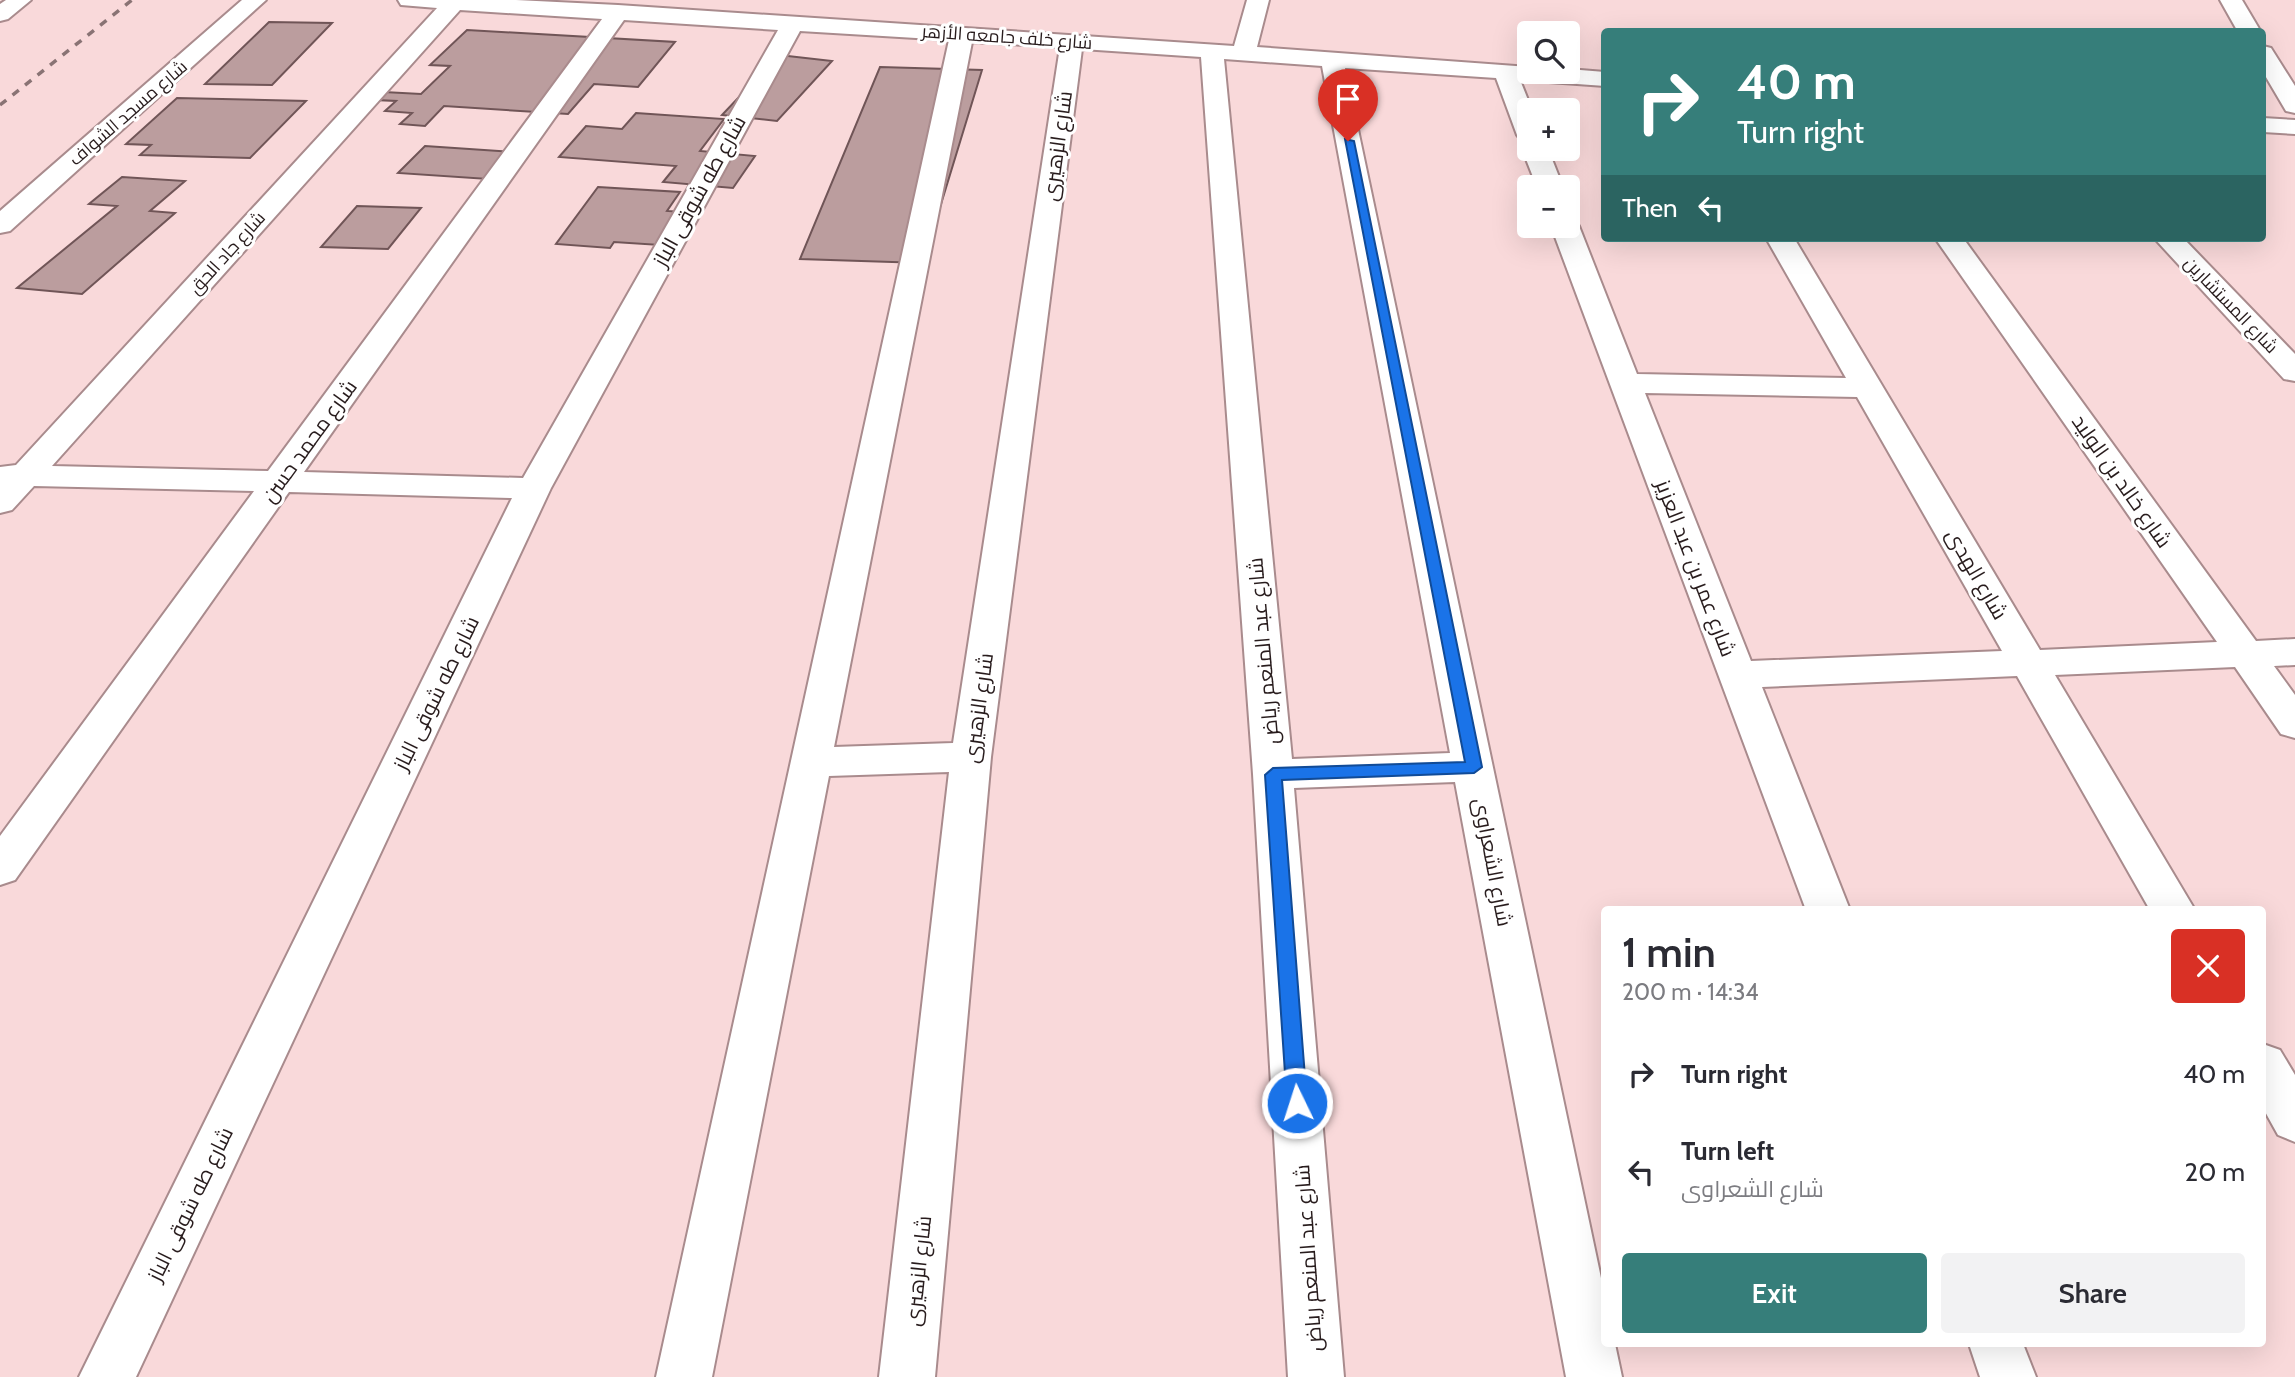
<!DOCTYPE html>
<html lang="en">
<head>
<meta charset="utf-8">
<style>
  :root { --surface:#fff; --page:#f2f2f3; --text:#2b2b33; --muted:#7c7c81; --accent:#367e7a }
  body { margin:0; font-family:Cabin,Cairo,sans-serif; background:var(--page); color:var(--text); height:100vh; display:flex; flex-direction:column; font-size:26px; white-space:nowrap }
  * { box-sizing:border-box; margin:0 }
  p { font-size:23px; color:var(--muted) }
  .icon { flex:none; width:38px; height:38px; fill:none; stroke:currentColor; stroke-width:2; stroke-linecap:round; stroke-linejoin:round }
  .map { position:relative; flex:1; overflow:hidden }
  .sheet { position:absolute; left:1601px; top:906px; width:665px; height:441px; display:flex; flex-direction:column; background:var(--surface); border-radius:7px; box-shadow:0 7px 28px #0002 }
  .sheet>* { flex:none }
  .hud { position:absolute; left:1601px; top:28px; width:665px; height:214px; border-radius:7px; box-shadow:0 7px 28px #0002; background:#367e7a; color:#fff; overflow:hidden }
  .tools { position:absolute; left:1517px; top:21px; display:grid; gap:14px }
  .tools a { display:grid; place-items:center; width:63px; height:63px; border-radius:7px; background:var(--surface); box-shadow:0 7px 28px #0002; font-size:35px }
  .pin { position:absolute; display:grid; place-items:center; width:60px; height:60px; color:#fff; margin:-72px -30px; border-radius:50% 50% 50% 0; rotate:-45deg; box-shadow:0 0 7px #0007 }
  .pin .icon { rotate:45deg }
  .me { position:absolute; width:77px; margin:-38px; rotate:356deg; stroke-linejoin:round; filter:drop-shadow(0 0 5px #0008) }
  .turn { display:flex; align-items:center; gap:24px; height:147px; padding:0 21px; font-size:32px }
  .turn .icon { width:91px; height:91px; stroke-width:2.5 }
  .turn b { display:block; font-size:49px; line-height:60px }
  .then { display:flex; align-items:center; height:66px; padding:0 21px; background:#0003; gap:14px; font-size:26px }
  .round { display:grid; place-items:center; flex:none; width:74px; height:74px; border-radius:7px; background:var(--page) }
  .head { display:flex; align-items:center; justify-content:space-between; height:119px; padding:0 21px }
  h1 { font-size:42px; font-weight:600; line-height:52px }
  .action { display:flex; gap:14px; margin-top:auto; padding:14px 21px }
  .action a { flex:1; height:80px; border-radius:7px; background:var(--accent); color:#fff; font-size:28px; font-weight:600; line-height:80px; text-align:center }
  .action a+a { background:var(--page); color:var(--text) }
  ul { padding:0; list-style:none }
  li { display:flex; align-items:center; gap:21px; height:98px; padding:0 21px }
  li div { flex:1 }
  li b { display:block; font-size:26px }
  li em { font-style:normal }
  .map>svg:first-child { display:block }
  .building { fill:#bb9d9e; stroke:#705557; stroke-width:2 }
  .lines { fill:none; stroke-linecap:round; stroke-linejoin:round }
  .minor-casing { stroke:#a98b8d; stroke-width:4 }
  .minor { fill:#fff; fill-rule:evenodd }
  .rail { stroke:#897374; stroke-width:3.5; stroke-dasharray:8 8; stroke-linecap:butt }
  .route { fill:#1a73e8; stroke:#114b97; stroke-width:2 }
  .labels { text-anchor:middle; dominant-baseline:central; stroke-width:6; stroke-linejoin:round; paint-order:stroke }
  .far-street-label { font-size:18px; fill:#281c1d; stroke:#fff }
  .street-label { font-size:21px; fill:#281c1d; stroke:#fff }
</style>
</head>
<body>
<div class="map">
<svg width="2295" height="1377" viewBox="0 0 2295 1377">
  <rect width="100%" height="100%" fill="#f9d9da"/>
  <path class="building" d="M269,22L332,23L272,85L205,84Z
    M467,30L675,42L638,87L594,84L568,114L444,106L425,126L400,124L412,113L385,111L396,101L376,100L384,92L421,94L450,66L430,65Z
    M779,55L832,61L777,121L722,115Z
    M880,67L982,70L923,263L800,259Z
    M177,98L306,101L250,158L140,155L151,145L126,144Z
    M636,113L724,119L700,151L755,156L733,188L663,182L676,166L559,157L586,126L622,129Z
    M425,146L527,153L503,180L398,173Z
    M122,177L185,181L150,211L175,213L82,294L17,288L117,206L89,204Z
    M598,187L680,192L667,211L681,212L660,245L614,242L610,248L556,244Z
    M357,206L421,208L388,249L321,247Z"/>
  <g class="lines">
    <g class="minor-casing">
      <path id="minor" d="M6,0H31L8,19L0,21V4Z
        M242,0H266L10,231L0,233V211Z
        M398,0H516L618,5L1234,46L1247,0H1269L1257,47L1530,67V72H1568V69L1605,72V86L1520,80L1532,110H1530V142L1521,140L1517,135L1496,78L1345,68L1605,1297V1344H1615L1622,1377H1566L1455,782L1294,788L1344,1377H1288L1253,774L1201,57L1082,49L991,757L935,1377H879L949,772L829,776L712,1377H656L949,40L800,31L551,488L136,1377H79L512,498L289,492L15,880L0,885V836L254,491L34,486L12,510L0,513V467L16,465L437,8L401,5ZM460,10L602,19L268,471L52,466ZM624,20L778,30L523,478L304,472ZM972,42L1060,47L953,743L834,747ZM1224,59L1322,66L1450,753L1292,759Z
        M2220,0H2242L2261,32H2238Z
        M2263,46L2271,48L2295,86V113L2286,111L2263,72Z
        M2263,118L2295,120V134L2263,132Z
        M1530,143V149H1548L1563,187H1537L1522,149Z
        M1568,219L1575,220L1579,226L1637,374L1846,378L1766,238H1794L2040,650L2217,642L1935,238H1963L2256,641L2295,639V665L2274,666L2295,695V738L2281,734L2235,667L2055,675L2195,910H2150L2017,676L1762,687L1850,910H1806L1551,226H1568ZM1645,393L1857,397L2002,651L1751,661Z
        M2154,238H2183L2295,354V381L2284,379Z
        M2263,1044L2280,1050L2295,1075V1142L2278,1135L2263,1108Z
        M1969,1344H2023L2036,1377H1980Z"/>
    </g>
    <use href="#minor" class="minor"/>
    <path class="rail" d="M0,105L132,0"/>
  </g>
  <path class="route" d="M1345,139L1354,141L1482,767L1474,773L1282,780L1307,1103L1304,1109L1297,1112L1290,1109L1287,1103L1265,775L1273,768L1465,762Z"/>
  <g class="labels">
    <g class="far-street-label">
      <text transform="translate(1007 37) rotate(4)">شارع خلف جامعه الأزهر</text>
      <text transform="translate(128 113) rotate(-41)">شارع مسجد الشواف</text>
      <text transform="translate(227 253) rotate(-48)">شارع جاد الحق</text>
      <text transform="translate(2231 305) rotate(46)">شارع المستشارين</text>
    </g>
    <g class="street-label">
      <text transform="translate(1057 146) rotate(-82)">شارع الزهيرى</text>
      <text transform="translate(699 191) rotate(-61)">شارع طه شوقى الباز</text>
      <text transform="translate(309 441) rotate(-54)">شارع محمد حسن</text>
      <text transform="translate(2122 481) rotate(55)">شارع خالد بن الوليد</text>
      <text transform="translate(1696 568) rotate(69)">شارع عمر بن عبد العزيز</text>
      <text transform="translate(1977 574) rotate(60)">شارع الهدى</text>
      <text transform="translate(1263 651) rotate(-95)">شارع عبد المنعم رياض</text>
      <text transform="translate(436 693) rotate(-64)">شارع طه شوقى الباز</text>
      <text transform="translate(978 708) rotate(-82)">شارع الزهيرى</text>
      <text transform="translate(1493 862) rotate(79)">شارع الشعراوى</text>
      <text transform="translate(190 1204) rotate(-64)">شارع طه شوقى الباز</text>
      <text transform="translate(1308 1258) rotate(-94)">شارع عبد المنعم رياض</text>
      <text transform="translate(918 1271) rotate(-84)">شارع الزهيرى</text>
    </g>
  </g>
</svg>
<div class="tools">
<a><svg class="icon" aria-label="search" viewBox="0 0 24 24"><circle cx="10" cy="10" r="6"/><path d="M15 15l6 6"/></svg></a>
<a>+</a>
<a>−</a>
</div>
<div class="pin" style="left:1348px;top:141px;background:#d93025"><svg class="icon" aria-label="arrive" viewBox="0 0 24 24"><path d="M6 21V4h12l-3 4 3 4H6"/></svg></div>
<svg class="me" style="left:1297px;top:1103px" viewBox="-20 -20 40 40"><circle r="17" fill="#1a73e8" stroke="#fff" stroke-width="3"/><path d="M0-11L8 9 0 5-8 9z" fill="#fff"/></svg>
<div class="hud">
<div class="turn"><svg class="icon" aria-label="right" viewBox="0 0 24 24"><path d="M7 20v-9h11M14 6l5 5-5 5"/></svg><div><b>40 m</b>Turn right</div></div>
<div class="then">Then<svg class="icon" aria-label="left" viewBox="0 0 24 24"><path d="M17 20v-9H6M10 6l-5 5 5 5"/></svg></div>
</div>
<section class="sheet">
<div class="head"><div><h1>1 min</h1><p>200 m · 14:34</p></div><a class="round" style="background:#d93025;color:#fff"><svg class="icon" aria-label="close" viewBox="0 0 24 24"><path d="M6 6l12 12M18 6L6 18"/></svg></a></div>
<ul>
<li><svg class="icon" aria-label="right" viewBox="0 0 24 24"><path d="M7 20v-9h11M14 6l5 5-5 5"/></svg><div><b>Turn right</b></div><em>40 m</em></li>
<li><svg class="icon" aria-label="left" viewBox="0 0 24 24"><path d="M17 20v-9H6M10 6l-5 5 5 5"/></svg><div><b>Turn left</b><p>شارع الشعراوى</p></div><em>20 m</em></li>
</ul>
<div class="action"><a>Exit</a><a>Share</a></div>
</section>
</div>
</body>
</html>
